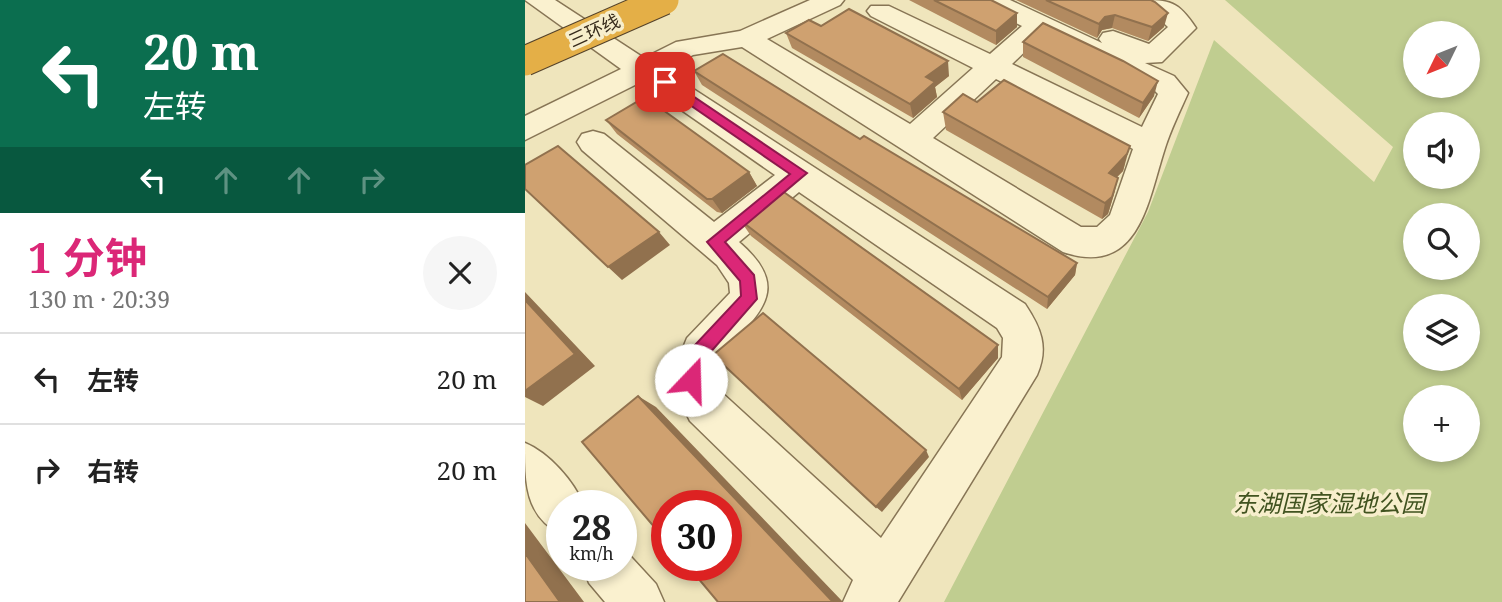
<!DOCTYPE html>
<html lang="zh">
<head>
<meta charset="utf-8">
<style>
  :root { --surface:#fff; --page:#f6f6f6; --text:#222; --muted:#767676; --line:#e0e0e0; --accent:#db2777 }
  body { margin:0; font-family:"Noto Serif","Noto Sans SC",serif; background:var(--page); color:var(--text); height:100vh; display:flex; flex-direction:column; font-size:26px; white-space:nowrap }
  * { box-sizing:border-box; margin:0 }
  p { font-size:23px; color:var(--muted) }
  .icon { flex:none; width:38px; height:38px; fill:none; stroke:currentColor; stroke-width:2; stroke-linecap:round; stroke-linejoin:round }
  .map { position:relative; flex:1; overflow:hidden }
  .drawer { display:flex; flex-direction:column; background:var(--surface); width:525px }
  .drawer>* { flex:none }
  .hud { background:#0b6e4f; color:#fff; overflow:hidden }
  .needle { width:46px; rotate:227deg }
  .tools { position:absolute; left:878px; top:21px; display:grid; gap:14px }
  .tools a { display:grid; place-items:center; width:77px; height:77px; border-radius:50%; background:var(--surface); box-shadow:0 4px 10px #0003; font-size:35px }
  .speed { position:absolute; left:21px; top:490px; display:flex; gap:14px; font-size:35px; font-weight:700; text-align:center }
  .speed>* { display:grid; place-content:center; width:91px; height:91px; border-radius:50%; background:var(--surface); box-shadow:0 4px 10px #0003; line-height:1 }
  .speed small { font-size:18px; font-weight:400 }
  .speed .limit { border:10px solid #d22; background:#fff; color:#111 }
  .pin { position:absolute; display:grid; place-items:center; width:60px; height:60px; color:#fff; margin:-30px; border-radius:14px; box-shadow:0 4px 10px #0006 }
  .me { position:absolute; width:77px; margin:-38px; rotate:21deg; stroke-linejoin:round; filter:drop-shadow(0 0 5px #0008) }
  .turn { display:flex; align-items:center; gap:24px; height:147px; padding:0 28px; font-size:32px }
  .turn .icon { width:91px; height:91px; stroke-width:2.5 }
  .turn b { display:block; font-size:49px; line-height:60px }
  .lanes { display:flex; align-items:center; height:66px; padding:0 28px; background:#0003; justify-content:center; gap:35px; direction:ltr }
  .lanes .off { opacity:.35 }
  .round { display:grid; place-items:center; flex:none; width:74px; height:74px; border-radius:37px; background:var(--page) }
  .headline { display:flex; align-items:center; justify-content:space-between; height:119px; padding:0 28px }
  h1 { font-size:42px; font-weight:700; line-height:52px; color:var(--accent) }
  ul { padding:0; list-style:none }
  li { display:flex; align-items:center; gap:21px; height:91px; padding:0 28px; border-top:2px solid var(--line) }
  li div { flex:1 }
  li b { display:block; font-size:26px }
  li em { font-style:normal }
  main { display:flex; flex:1; min-height:0 }
  .map>svg:first-child { display:block }
  .green { fill:#c0cd90; fill-rule:evenodd }
  .lines { fill:none; stroke-linecap:round; stroke-linejoin:round }
  .minor-casing { stroke:#877555; stroke-width:3 }
  .minor { fill:#faf1cf; fill-rule:evenodd }
  .highway-bridge-casing { stroke:#54422a; stroke-width:31; stroke-linecap:butt }
  .highway-bridge { stroke:#e4af47; stroke-width:29 }
  .wall { fill:#b28a60 }
  .shaded-wall { fill:#91714e }
  .building { fill:#cfa170; stroke:#91714e; stroke-width:2 }
  .route { fill:#db2777; stroke:#8e194d; stroke-width:2 }
  .labels { text-anchor:middle; dominant-baseline:central; stroke-width:7; stroke-linejoin:round; paint-order:stroke }
  .far-street-label { font-size:18px; fill:#362a1b; stroke:#f7eecc }
  .near-park-label { font-size:24px; font-style:italic; fill:#415320; stroke:#f7eecc }
</style>
</head>
<body>
<main>
<section class="drawer">
<div class="hud">
<div class="turn"><svg class="icon" aria-label="left" viewBox="0 0 24 24"><path d="M17 20v-9H6M10 6l-5 5 5 5"/></svg><div><b>20 m</b>左转</div></div>
<div class="lanes"><svg class="icon" aria-label="left" viewBox="0 0 24 24"><path d="M17 20v-9H6M10 6l-5 5 5 5"/></svg><svg class="icon off" aria-label="ahead" viewBox="0 0 24 24"><path d="M12 20V5M6 11l6-6 6 6"/></svg><svg class="icon off" aria-label="ahead" viewBox="0 0 24 24"><path d="M12 20V5M6 11l6-6 6 6"/></svg><svg class="icon off" aria-label="right" viewBox="0 0 24 24"><path d="M7 20v-9h11M14 6l5 5-5 5"/></svg></div>
</div>
<div class="headline"><div><h1>1 分钟</h1><p>130 m · 20:39</p></div><a class="round"><svg class="icon" aria-label="close" viewBox="0 0 24 24"><path d="M6 6l12 12M18 6L6 18"/></svg></a></div>
<ul>
<li><svg class="icon" aria-label="left" viewBox="0 0 24 24"><path d="M17 20v-9H6M10 6l-5 5 5 5"/></svg><div><b>左转</b></div><em>20 m</em></li>
<li><svg class="icon" aria-label="right" viewBox="0 0 24 24"><path d="M7 20v-9h11M14 6l5 5-5 5"/></svg><div><b>右转</b></div><em>20 m</em></li>
</ul>
</section>
<div class="map">
<svg width="977" height="602" viewBox="0 0 977 602">
  <rect width="100%" height="100%" fill="#efe5bc"/>
  <path class="green" d="M700,0H977V602H419L623,212L689,40L849,182L868,147ZM891,33H943V86H891ZM891,124H943V177H891ZM891,215H943V268H891ZM891,306H943V359H891ZM891,397H943V450H891Z"/>
  <g class="lines">
    <g class="minor-casing">
      <path id="minor" d="M0,0H30L119,58L151,42L215,31L285,0H319L315,5L242,39L385,124L448,68L346,16L342,11L346,6H364L465,54L497,26L455,5L451,0H485L577,43L574,39L578,33L588,31L624,44L643,27L614,0C646,0 653,1 671,28L637,62L620,63L649,76L663,93C655,111 646,129 640,148C623,200 615,278 538,252L217,47L168,55L139,70L500,304C516,328 524,347 512,375L373,602H318L328,580L165,421L145,380L162,338L205,293L204,283L192,265L57,150L52,142L57,134L68,131L79,134L189,222L250,175L116,82L0,140V116L96,69ZM517,35L629,90L633,94L617,127L487,64ZM471,79L608,149L585,215L572,227H556L408,138ZM274,192L472,328L478,338L477,357L356,538L195,391L188,378C205,324 284,302 214,242Z
        M0,443C24,453 49,481 59,506H37V535C0,516 0,484 0,443Z
        M96,546L131,584L139,602H80L64,583L57,565H96Z"/>
    </g>
    <use href="#minor" class="minor"/>
    <g class="highway-bridge-casing">
      <path id="highway-bridge" d="M0,61L139,0"/>
    </g>
    <use href="#highway-bridge" class="highway-bridge"/>
  </g>
  <path class="wall" d="M384,0H466L492,13V27L471,45Z
    M491,0H626L639,27L623,41L587,28L577,30L572,38Z
    M296,26L424,76L410,87L412,97L388,118L267,48L261,33Z
    M498,42L629,96L614,118L498,57Z
    M169,71L335,139L552,263L550,275L522,309L177,85Z
    M452,102L600,163L598,171L592,177L589,194L583,214L577,219L421,130L418,112Z
    M81,120L224,172L232,186L197,213L192,212L92,134Z
    M215,220L473,345V358L437,400L226,236Z"/>
  <path class="shaded-wall" d="M492,13V27L471,45V31Z
    M643,13L639,27L623,41L627,27Z
    M590,15L587,28L577,30L572,38L574,24L580,17Z
    M423,61L424,76L410,87L412,97L388,118L385,104L401,77Z
    M633,81L629,96L614,118L618,103Z
    M605,146L598,171L580,189L584,173Z
    M224,172L232,186L197,213L187,199Z
    M593,178L589,194L583,214L577,219L580,203Z
    M134,232L145,245L97,280L83,267Z
    M552,263L550,275L522,309L523,297Z
    M0,292L70,366L18,406L0,397Z
    M473,345V358L437,400L434,389Z
    M113,396L131,407L318,602H308Z
    M401,450L404,457L357,512L351,507Z
    M0,523L59,602H35L0,553Z"/>
  <path class="building" d="M409,0H466L492,13L471,31Z
    M521,0H626L630,2L643,13L627,27L590,15L580,17L574,24Z
    M324,9L423,61L401,77L410,82L385,104L261,33L284,20L296,26Z
    M518,23L598,61L633,81L618,103L498,42Z
    M198,54L335,139L339,136L552,263L523,297L169,71Z
    M479,80L605,146L602,154L584,173L593,178L587,197L580,203L418,112L438,94L452,102Z
    M120,97L224,172L187,199H182L81,120Z
    M33,146L134,232L83,267L0,189V165Z
    M256,190L473,345L434,389L215,220Z
    M0,300L50,354L0,391Z
    M238,313L401,450L351,507L188,355Z
    M113,396L308,602H193L162,565H201V506H142V542L57,442Z
    M0,553L35,602H0Z"/>
  <path class="route" d="M136,80H144L282,173L200,242L229,275L232,299L183,355L173,386L166,388L160,386L158,380L170,345L216,296L215,281L182,242L265,174L136,85Z"/>
  <g class="labels">
    <g class="far-street-label">
      <text transform="translate(69 30) rotate(-24)">三环线</text>
    </g>
    <g class="near-park-label">
      <text x="804" y="502">东湖国家湿地公园</text>
    </g>
  </g>
</svg>
<div class="tools">
<a><svg class="needle" viewBox="-14 -14 28 28"><path d="M0-13l5 13h-10z" fill="#e53935"/><path d="M0 13l5-13h-10z" fill="#767676"/></svg></a>
<a><svg class="icon" aria-label="sound" viewBox="0 0 24 24"><path d="M4 9h4l5-4v14l-5-4H4zM17 9q2 3 0 6"/></svg></a>
<a><svg class="icon" aria-label="search" viewBox="0 0 24 24"><circle cx="10" cy="10" r="6"/><path d="M15 15l6 6"/></svg></a>
<a><svg class="icon" aria-label="layers" viewBox="0 0 24 24"><path d="M12 4l9 5-9 5-9-5zM3 14l9 5 9-5"/></svg></a>
<a>+</a>
</div>
<div class="speed"><div>28<small>km/h</small></div><div class="limit">30</div></div>
<div class="pin" style="left:140px;top:82px;background:#d93025"><svg class="icon" aria-label="arrive" viewBox="0 0 24 24"><path d="M6 21V4h12l-3 4 3 4H6"/></svg></div>
<svg class="me" style="left:166px;top:380px" viewBox="-20 -20 40 40"><circle r="19" fill="#fff"/><path d="M0-13L10 11 0 6-10 11z" fill="#db2777"/></svg>
</div>
</main>
</body>
</html>
